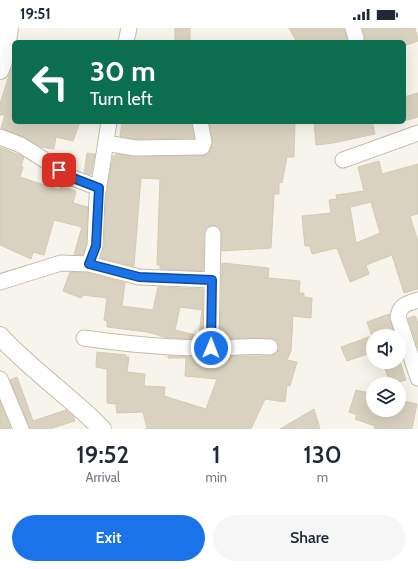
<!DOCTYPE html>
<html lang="en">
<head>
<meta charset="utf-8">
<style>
  :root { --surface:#fff; --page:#f6f6f7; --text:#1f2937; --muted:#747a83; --accent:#1a73e8 }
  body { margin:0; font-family:Cabin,sans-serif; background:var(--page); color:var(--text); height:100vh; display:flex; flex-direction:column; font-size:15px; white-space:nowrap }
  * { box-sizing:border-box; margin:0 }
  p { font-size:13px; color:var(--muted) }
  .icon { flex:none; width:22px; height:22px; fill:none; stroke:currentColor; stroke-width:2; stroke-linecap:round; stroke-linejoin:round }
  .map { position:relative; height:401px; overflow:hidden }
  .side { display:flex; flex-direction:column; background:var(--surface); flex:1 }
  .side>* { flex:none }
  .top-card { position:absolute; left:12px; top:12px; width:394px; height:84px; border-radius:6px; box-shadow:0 4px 16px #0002; background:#0b6e4f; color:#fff; overflow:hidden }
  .buttons { position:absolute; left:366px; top:301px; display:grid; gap:8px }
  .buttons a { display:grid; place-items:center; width:40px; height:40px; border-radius:50%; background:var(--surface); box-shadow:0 4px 16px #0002; font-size:20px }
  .pin { position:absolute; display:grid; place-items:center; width:34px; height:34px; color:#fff; margin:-17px; border-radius:8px; box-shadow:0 2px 6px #0006 }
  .me { position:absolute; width:44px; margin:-22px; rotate:1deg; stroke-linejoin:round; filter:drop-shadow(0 0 3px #0008) }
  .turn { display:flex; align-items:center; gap:14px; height:84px; padding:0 12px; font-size:18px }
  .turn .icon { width:52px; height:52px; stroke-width:2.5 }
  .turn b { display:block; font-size:28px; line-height:34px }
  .eta { display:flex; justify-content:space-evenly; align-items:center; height:68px; text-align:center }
  .eta b { font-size:24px; font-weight:600; line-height:28px }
  .primary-button { display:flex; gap:8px; margin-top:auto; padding:8px 12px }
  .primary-button a { flex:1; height:46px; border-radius:24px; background:var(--accent); color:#fff; font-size:16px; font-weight:600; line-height:46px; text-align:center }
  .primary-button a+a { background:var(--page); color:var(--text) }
  .status { display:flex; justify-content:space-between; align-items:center; height:28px; padding:0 20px; background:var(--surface); direction:ltr }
  .status svg { height:11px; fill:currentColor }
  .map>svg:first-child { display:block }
  .building { fill:#d9d2c0; stroke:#d5cab2; fill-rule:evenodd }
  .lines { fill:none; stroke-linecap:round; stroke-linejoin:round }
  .minor-casing { stroke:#c3bdad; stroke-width:17 }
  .tertiary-casing { stroke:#c3bdad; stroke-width:20 }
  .minor { stroke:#fff; stroke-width:15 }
  .tertiary { stroke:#fff; stroke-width:18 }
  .route-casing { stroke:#114b97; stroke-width:10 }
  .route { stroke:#1a73e8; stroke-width:7 }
</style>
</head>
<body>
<div class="status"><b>19:51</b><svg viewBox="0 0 49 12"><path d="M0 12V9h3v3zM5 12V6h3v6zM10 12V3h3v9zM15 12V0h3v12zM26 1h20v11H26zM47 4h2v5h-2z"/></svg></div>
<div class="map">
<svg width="418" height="401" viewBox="0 0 418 401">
  <rect width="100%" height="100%" fill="#f7f4eb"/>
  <path class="building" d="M175,0H190V14H175Z
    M289,0H344L348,14H297Z
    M362,0H415L418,13L404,18V14H364L365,8Z
    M11,41H14V94H80L73,113L56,109L54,121L41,119L24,109L1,100L5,87H0V76Z
    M418,65V89L404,93V69Z
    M122,94H191L194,110L136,111L120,108Z
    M209,94L295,95L294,129H287L282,155L279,154V166H274L271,220L222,223L221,202L213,197L208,198L204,205L203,243L160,241V237H157L160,151L141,150L134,238L101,230L104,219L106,169L113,128H115L116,126L135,129L207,127L210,122L213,113Z
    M314,94H372L375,106L333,115L316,117Z
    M0,119L24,129L21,138L23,139L20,149L60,162V159L76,163L73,175L88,179L86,216L83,227L74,226L82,199L54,192L44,227L33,224L31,231L0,217Z
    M87,125L95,126L91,147L84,145Z
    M379,133L382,146L418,136V186L410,188L418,214V261L404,265L392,227L366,237L369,246L350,254L337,220L312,226L310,218H305L302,188L331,185L329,172L337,171L336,167L364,163L358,139ZM371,174L380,205L356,215L350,179Z
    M222,235L269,240L268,250L300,253L299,265H304V269L312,270L311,290L293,288L291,323L287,332L297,334L290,358L287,357L285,374L265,371L251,401H147L143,384L117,385L116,376L107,375V341L96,339L97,324L126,327V329H129L127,344L145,346L144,358L165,359L164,368L206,381L217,351L185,348L186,330H168V328H269L277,324L278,315L271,310L220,311Z
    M70,244L88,245L125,255L122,278L153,282L158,259L203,261L202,311L168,310L147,304L107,299V293L104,292L107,270L83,267L81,270L63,263ZM180,279L202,282L199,308L175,302Z
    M389,286L395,308H373V324L347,333L341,319L372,308L367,294Z
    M415,288L418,295V320L408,290Z
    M383,334H400L406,352L390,356Z
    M17,349L33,393L66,382L73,388L75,393L49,401H30L10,352Z
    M356,362L373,366V382H399V372L417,376L412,401H374L375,398L355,391L357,387L349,384Z
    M0,374L11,401H0Z
    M314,381L320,401H280Z"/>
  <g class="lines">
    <g class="minor-casing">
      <path id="minor" d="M353,0L356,10
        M126,14L129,0
        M0,109L21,117L73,150L99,160
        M106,115L135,120L202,119L204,114L200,94
        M343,132L418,105
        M89,236L95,218L97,170L109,94
        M0,254L61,235L89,236L139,249L212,252
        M418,272C407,276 400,276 398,289L418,350
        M84,310C126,316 169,320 212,320C232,320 251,317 270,319
        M211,320L213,206
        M0,351L21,401"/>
    </g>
    <g class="tertiary-casing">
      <path id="tertiary" d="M0,42L5,27L9,0
        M0,308C31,342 70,368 102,401"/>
    </g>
    <use href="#minor" class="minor"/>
    <use href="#tertiary" class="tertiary"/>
  </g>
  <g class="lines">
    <g class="route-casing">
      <path id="route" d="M59,142L73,150L99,160L96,218L89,236L139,249L212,252L211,320"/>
    </g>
    <use href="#route" class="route"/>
  </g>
</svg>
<div class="buttons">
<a><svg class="icon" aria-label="sound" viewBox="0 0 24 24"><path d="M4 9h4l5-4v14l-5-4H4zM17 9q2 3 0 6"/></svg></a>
<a><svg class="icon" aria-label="layers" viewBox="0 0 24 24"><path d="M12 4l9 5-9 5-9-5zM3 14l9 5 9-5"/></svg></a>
</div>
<div class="pin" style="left:59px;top:142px;background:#d93025"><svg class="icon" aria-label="arrive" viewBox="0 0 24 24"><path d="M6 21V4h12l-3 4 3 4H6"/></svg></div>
<svg class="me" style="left:211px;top:320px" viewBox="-20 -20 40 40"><circle r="17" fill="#1a73e8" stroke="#fff" stroke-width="3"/><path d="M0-11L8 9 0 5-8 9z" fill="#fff"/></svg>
<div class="top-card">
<div class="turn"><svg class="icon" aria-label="left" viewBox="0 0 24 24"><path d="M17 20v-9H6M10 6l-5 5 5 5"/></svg><div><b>30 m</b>Turn left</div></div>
</div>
</div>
<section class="side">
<div class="eta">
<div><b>19:52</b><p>Arrival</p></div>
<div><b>1</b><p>min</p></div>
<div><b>130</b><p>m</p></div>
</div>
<div class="primary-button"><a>Exit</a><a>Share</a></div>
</section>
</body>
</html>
